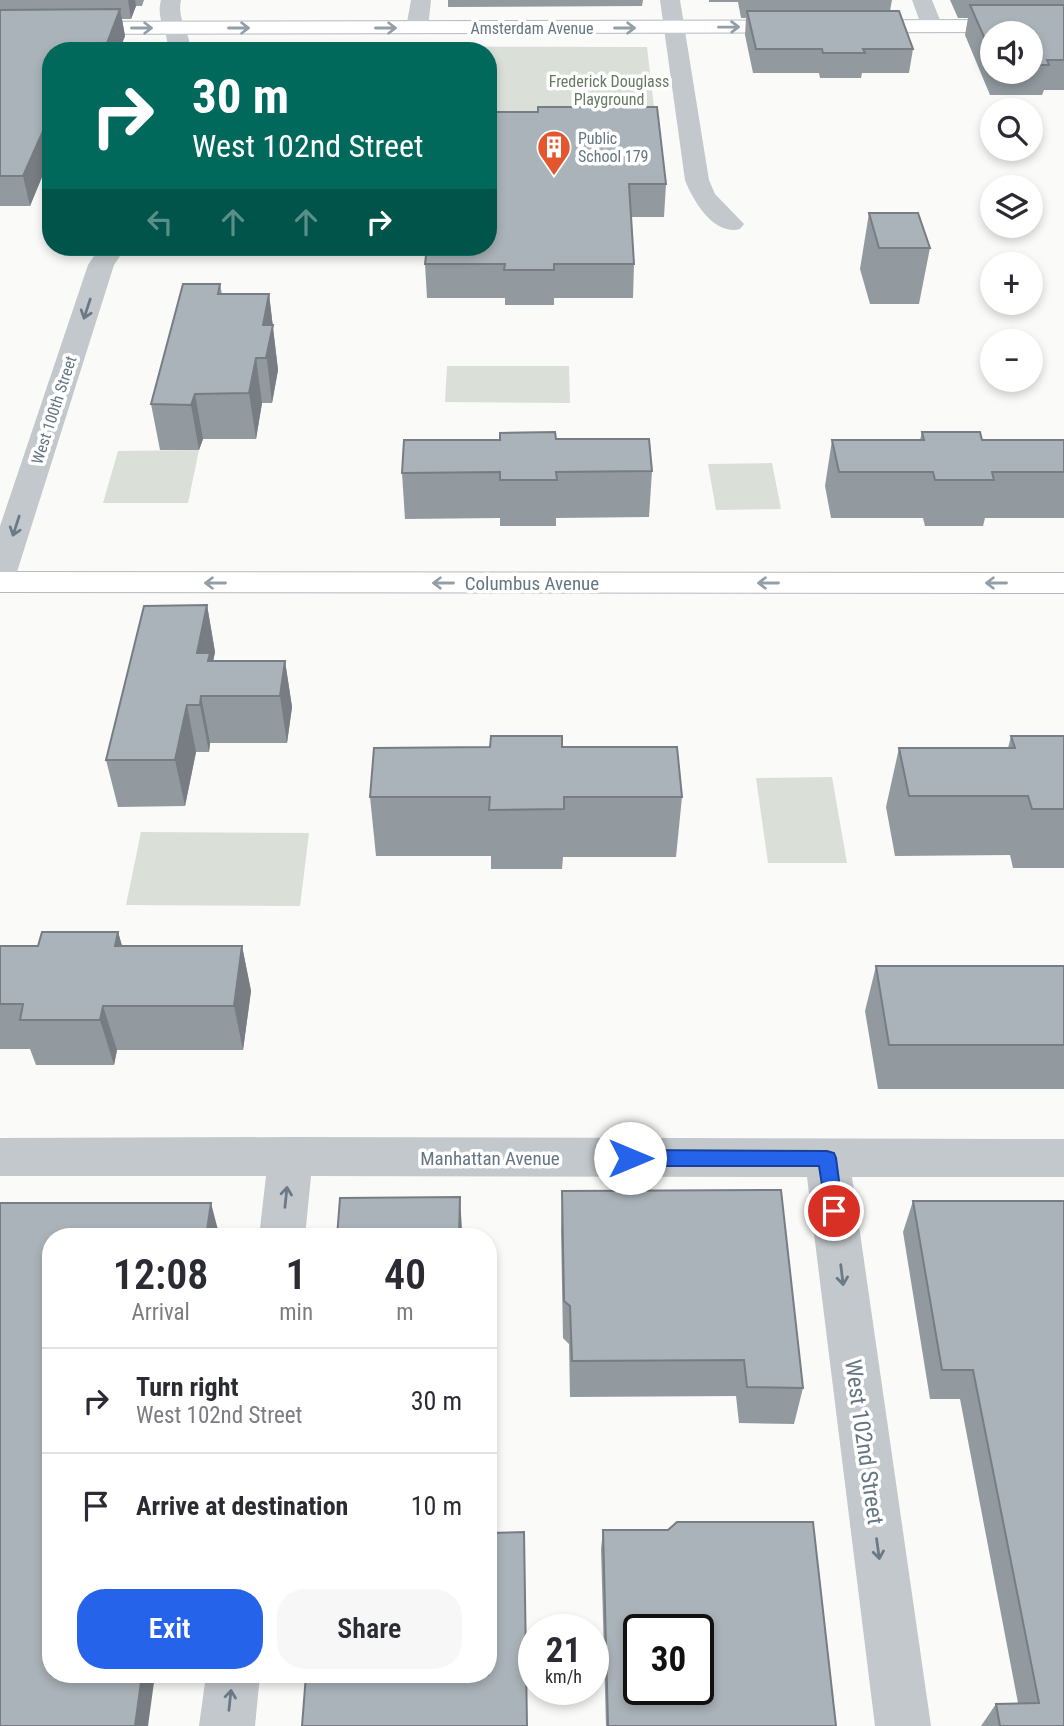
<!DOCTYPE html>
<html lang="en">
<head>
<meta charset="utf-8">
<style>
  :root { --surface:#fff; --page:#f7f7f7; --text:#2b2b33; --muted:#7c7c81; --line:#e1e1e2; --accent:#2563eb }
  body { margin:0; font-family:"Roboto Condensed",sans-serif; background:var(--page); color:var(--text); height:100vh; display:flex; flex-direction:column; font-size:26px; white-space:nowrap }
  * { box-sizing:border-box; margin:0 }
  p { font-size:23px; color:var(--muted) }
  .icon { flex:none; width:38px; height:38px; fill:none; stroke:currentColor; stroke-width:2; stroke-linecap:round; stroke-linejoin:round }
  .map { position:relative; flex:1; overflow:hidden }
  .details { position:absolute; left:42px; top:1228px; width:455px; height:455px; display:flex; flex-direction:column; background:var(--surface); border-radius:28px; box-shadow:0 4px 10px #0003 }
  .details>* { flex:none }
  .banner { position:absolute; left:42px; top:42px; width:455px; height:214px; border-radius:28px; box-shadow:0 4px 10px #0003; background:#00695c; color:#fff; overflow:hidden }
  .buttons { position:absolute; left:980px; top:21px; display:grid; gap:14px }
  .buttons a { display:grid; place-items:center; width:63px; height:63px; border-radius:50%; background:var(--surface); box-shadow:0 4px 10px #0003; font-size:35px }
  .speed { position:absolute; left:518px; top:1614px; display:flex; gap:14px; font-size:35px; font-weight:700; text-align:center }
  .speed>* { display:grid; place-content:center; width:91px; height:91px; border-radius:50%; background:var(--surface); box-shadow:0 4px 10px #0003; line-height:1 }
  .speed small { font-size:18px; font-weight:400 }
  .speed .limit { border:4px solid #111; border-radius:10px; background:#fff; color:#111 }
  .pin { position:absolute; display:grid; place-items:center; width:60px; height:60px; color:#fff; margin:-30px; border:4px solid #fff; border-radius:50%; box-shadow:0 2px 7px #0007 }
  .me { position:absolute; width:77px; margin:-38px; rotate:90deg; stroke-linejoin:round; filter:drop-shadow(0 0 5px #0008) }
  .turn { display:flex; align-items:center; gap:24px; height:147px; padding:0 35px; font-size:32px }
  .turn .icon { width:91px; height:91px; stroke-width:2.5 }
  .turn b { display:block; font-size:49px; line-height:60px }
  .lanes { display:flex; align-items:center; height:66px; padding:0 35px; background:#0003; justify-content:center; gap:35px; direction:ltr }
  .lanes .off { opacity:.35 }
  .eta { display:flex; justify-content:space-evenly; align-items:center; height:119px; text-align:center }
  .eta b { font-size:42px; font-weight:600; line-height:49px }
  .cta { display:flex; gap:14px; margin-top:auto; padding:14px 35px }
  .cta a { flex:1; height:80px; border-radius:28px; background:var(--accent); color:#fff; font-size:28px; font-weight:600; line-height:80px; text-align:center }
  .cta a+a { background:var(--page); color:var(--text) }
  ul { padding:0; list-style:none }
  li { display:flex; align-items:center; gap:21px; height:105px; padding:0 35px; border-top:2px solid var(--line) }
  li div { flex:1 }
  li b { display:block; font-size:26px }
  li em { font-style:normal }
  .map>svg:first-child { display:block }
  .green { fill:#dadfd7 }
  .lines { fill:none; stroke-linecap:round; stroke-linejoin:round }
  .primary-casing { stroke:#b5babe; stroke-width:2 }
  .minor { fill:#c3c8cc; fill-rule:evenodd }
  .primary { fill:#fff; fill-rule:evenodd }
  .wall { fill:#929a9f; fill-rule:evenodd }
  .shaded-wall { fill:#777d82 }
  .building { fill:#aab3b9; stroke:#777d82; stroke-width:2; fill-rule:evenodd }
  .oneway { stroke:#939fa8 }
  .oneway2 { stroke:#6a7a87 }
  .route { fill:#2563eb; stroke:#184099; stroke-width:2 }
  .labels { text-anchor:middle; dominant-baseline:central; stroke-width:7; stroke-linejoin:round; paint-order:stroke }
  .far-street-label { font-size:16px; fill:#657683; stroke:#fff }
  .far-park-label { font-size:16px; fill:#687a64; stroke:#fff }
  .far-poi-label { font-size:16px; fill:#657683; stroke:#fff; text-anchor:start }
  .street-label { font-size:19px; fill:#657683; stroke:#fff }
  .near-street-label { font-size:23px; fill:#657683; stroke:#fff }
</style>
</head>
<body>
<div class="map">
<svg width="1064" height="1726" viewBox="0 0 1064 1726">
  <rect width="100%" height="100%" fill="#fafaf8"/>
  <path class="green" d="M226,46L647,47L657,133H488V51H225Z
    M447,366H569L570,403L445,402Z
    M199,450L188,503H103L118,451Z
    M772,463L781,509L716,510L708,464Z
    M832,777L847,863H768L756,778Z
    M141,832L309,833L300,906L126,905Z"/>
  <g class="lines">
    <g class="primary-casing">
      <path id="primary" d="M1064,20V32L0,34V22Z
        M0,572L1064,573V593L0,592Z"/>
    </g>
    <path class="minor" d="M161,0H181C176,22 193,34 189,51H167C171,34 155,22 161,0Z
      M411,0H431L428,28L425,33H409L406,28Z
      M660,0H680L709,180L715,194L744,224L740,229C714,236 693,201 685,180Z
      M912,0H932L942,25L939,30H923Z
      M100,247H126L114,265L16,575L12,582L0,585V526L88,265Z
      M291,1137L1064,1139V1177H852L931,1726H875L807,1177L311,1176L305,1237H259L266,1176H0V1138Z
      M206,1675H260L255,1726H199Z"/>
    <use href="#primary" class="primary"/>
  </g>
  <path class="wall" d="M0,0H144L142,6H136L131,19H122L125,36L119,51H51V155L30,206H0Z
    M448,0H643L642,6L448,7Z
    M709,0H892L890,11L913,49L909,73H862L861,78H820L819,73H753L745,35L746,18H741L738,2H709Z
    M950,0H1064V90H1044L1042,95H990L965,35L968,18H958ZM992,33H1031V72H992Z
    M488,112L666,184L664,217H631L634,264L633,298H554V305H505V298H427L425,264Z
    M869,213L930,248L919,304H870L860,269Z
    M220,284L222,294H269L278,370L272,403H262L256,439H203L199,450H160L151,404Z
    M922,432L982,440H1064V518H985L983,526H925L923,518H831L825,486L832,440H920Z
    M556,439L652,471L649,517L556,518V526H500V518L405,519L402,473Z
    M207,605L215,652L213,661H285L292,707L287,743H210L209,752H196L185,806L118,807L106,760Z
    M1011,736H1064V868H1013L1010,855L895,856L886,807L899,748H1008Z
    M562,747L682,797L676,857H563L562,869H491V856H376L370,797Z
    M118,932L122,946H242L251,991L243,1050H117L114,1065H36L30,1049H0V946H38Z
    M876,966H1064V1089H878L865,1011Z
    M562,1191L803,1388L794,1424L739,1423L736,1396L570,1397L569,1344L563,1338L561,1231Z
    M913,1201H1064V1726H981L996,1704L1018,1703L960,1399H930L903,1232Z
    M603,1530L836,1726H606L601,1549Z"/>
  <path class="shaded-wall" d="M128,0H135L136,6L131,19Z
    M120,9L125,36L119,51H104Z
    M51,113V155L30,206L23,176Z
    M269,294L278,370L272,403L263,325Z
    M256,358L262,403L256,439L249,393Z
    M195,394L203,439L199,450L191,405Z
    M207,605L215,652L212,667L197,653Z
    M285,661L292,707L287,743L280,696Z
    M201,696L210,743L209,752L200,705Z
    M187,705L196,752L185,806L175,760Z
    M118,932L131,977L115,946Z
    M242,946L251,991L243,1050L234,1006Z
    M103,1006L117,1050L114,1065L100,1020Z
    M460,1197L462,1230V1237H459Z
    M211,1203L218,1230L217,1237H206Z
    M142,1675H155L148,1726H135Z"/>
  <path class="building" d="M970,5H1064V60H1047L1049,65H1031V33H992V55Z
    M120,9L104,51H51V113L23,176H0V10Z
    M747,11H899L913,49H863L865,53H823L822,49H756Z
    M538,107H657L666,184H629L634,264H554V270H504L505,264H425L427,247H488V112H538Z
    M869,213H918L930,248H879Z
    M183,284H220L218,294H269L263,325H273L266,358H256L249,393L195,394L191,405L151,404Z
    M555,432L556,439H649L652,471L556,472L557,480H500V472L402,473L404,440H500V433Z
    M922,432H980L982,440H1064V472H992L994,480H935L933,472H839L832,440H924Z
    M207,605L197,653H210L208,661H285L280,696H201L200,705H187L175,760H106L144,606Z
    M491,736H562V747H677L682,797H564V809L489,810L490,797H370L374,748L490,747Z
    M1011,736H1064V809H1032L1028,796H909L899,748H1015Z
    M42,932H118L115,946H242L234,1006H103L100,1020H20L23,1004H0V946H38Z
    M876,966H1064V1045H889Z
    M781,1190L803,1388L747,1387L744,1360L572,1361L570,1306L564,1301L562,1191Z
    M460,1197L459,1237H337L340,1198Z
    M913,1201H1064V1726H1000L996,1704L1039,1703L973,1370H942Z
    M0,1203H211L206,1237H51V1675H142L135,1726H0Z
    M677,1522H813L836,1726H608L603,1530H668ZM639,1629H698V1689H639Z
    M524,1532L527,1726H302L306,1675H488V1533Z"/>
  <defs><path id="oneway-shaft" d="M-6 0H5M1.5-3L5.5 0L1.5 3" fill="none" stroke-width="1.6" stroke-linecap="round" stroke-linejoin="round" transform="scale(1.75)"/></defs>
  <g class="oneway">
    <use href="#oneway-shaft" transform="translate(729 27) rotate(-1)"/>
    <use href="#oneway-shaft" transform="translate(142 28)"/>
    <use href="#oneway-shaft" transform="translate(239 28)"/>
    <use href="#oneway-shaft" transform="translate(386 28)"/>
    <use href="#oneway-shaft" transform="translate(625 28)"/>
    <use href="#oneway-shaft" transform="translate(215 583) rotate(180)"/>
    <use href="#oneway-shaft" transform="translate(443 583) rotate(-180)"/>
    <use href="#oneway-shaft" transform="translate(768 583) rotate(180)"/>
    <use href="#oneway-shaft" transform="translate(996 583) rotate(180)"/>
  </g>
  <g class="oneway2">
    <use href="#oneway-shaft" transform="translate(87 309) rotate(108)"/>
    <use href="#oneway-shaft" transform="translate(16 526) rotate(108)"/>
    <use href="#oneway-shaft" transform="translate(286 1197) rotate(-84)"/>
    <use href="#oneway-shaft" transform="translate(842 1275) rotate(83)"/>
    <use href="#oneway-shaft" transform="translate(878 1549) rotate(82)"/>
    <use href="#oneway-shaft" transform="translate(230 1700) rotate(-84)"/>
  </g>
  <path class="route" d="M630,1150L827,1151L834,1153L836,1158L843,1211L840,1217L834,1219L827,1217L819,1166H630L623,1164L621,1158L623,1152Z"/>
  <defs>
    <g id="building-pin" transform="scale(1.75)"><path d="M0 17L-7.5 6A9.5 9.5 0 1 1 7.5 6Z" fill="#e4572e" stroke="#fff"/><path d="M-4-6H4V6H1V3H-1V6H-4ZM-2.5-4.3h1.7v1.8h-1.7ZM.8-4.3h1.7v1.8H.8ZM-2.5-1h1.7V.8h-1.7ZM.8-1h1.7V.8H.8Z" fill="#fff"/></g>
  </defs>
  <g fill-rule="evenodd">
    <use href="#building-pin" x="554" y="147"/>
  </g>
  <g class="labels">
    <g class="far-street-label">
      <text x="532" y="28">Amsterdam Avenue</text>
      <text transform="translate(54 410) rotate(-72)">West 100th Street</text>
    </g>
    <g class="far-park-label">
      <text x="609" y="81">Frederick Douglass<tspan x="609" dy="18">Playground</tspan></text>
    </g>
    <g class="far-poi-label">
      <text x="578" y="138">Public<tspan x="578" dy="18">School 179</tspan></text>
    </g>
    <g class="street-label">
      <text x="532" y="583">Columbus Avenue</text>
      <text x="490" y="1158">Manhattan Avenue</text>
    </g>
    <g class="near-street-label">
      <text transform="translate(864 1442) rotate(82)">West 102nd Street</text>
    </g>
  </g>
</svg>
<div class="buttons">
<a><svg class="icon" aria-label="sound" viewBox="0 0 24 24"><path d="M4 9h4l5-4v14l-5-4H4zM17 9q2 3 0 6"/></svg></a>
<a><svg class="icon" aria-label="search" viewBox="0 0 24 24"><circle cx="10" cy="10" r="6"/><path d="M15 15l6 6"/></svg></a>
<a><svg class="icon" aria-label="layers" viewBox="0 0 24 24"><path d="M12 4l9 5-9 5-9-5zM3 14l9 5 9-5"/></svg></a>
<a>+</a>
<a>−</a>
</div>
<div class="speed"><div>21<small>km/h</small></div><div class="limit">30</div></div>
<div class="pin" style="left:834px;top:1211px;background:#d93025"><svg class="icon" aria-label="arrive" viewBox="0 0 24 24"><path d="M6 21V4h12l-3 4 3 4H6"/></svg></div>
<svg class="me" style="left:630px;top:1158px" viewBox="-20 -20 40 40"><circle r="19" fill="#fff"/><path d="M0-13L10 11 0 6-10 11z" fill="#2563eb"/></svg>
<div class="banner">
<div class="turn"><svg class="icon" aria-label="right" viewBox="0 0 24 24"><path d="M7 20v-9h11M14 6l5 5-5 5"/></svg><div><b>30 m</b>West 102nd Street</div></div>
<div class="lanes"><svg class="icon off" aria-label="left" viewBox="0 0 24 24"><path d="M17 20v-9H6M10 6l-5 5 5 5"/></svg><svg class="icon off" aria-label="ahead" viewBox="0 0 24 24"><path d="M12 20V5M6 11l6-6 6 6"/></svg><svg class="icon off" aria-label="ahead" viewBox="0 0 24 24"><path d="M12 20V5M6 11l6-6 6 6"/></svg><svg class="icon" aria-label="right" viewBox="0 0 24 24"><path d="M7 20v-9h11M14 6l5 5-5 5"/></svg></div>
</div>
<section class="details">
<div class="eta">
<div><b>12:08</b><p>Arrival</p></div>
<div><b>1</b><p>min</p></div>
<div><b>40</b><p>m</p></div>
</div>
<ul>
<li><svg class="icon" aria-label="right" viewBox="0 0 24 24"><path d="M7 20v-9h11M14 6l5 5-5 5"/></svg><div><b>Turn right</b><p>West 102nd Street</p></div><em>30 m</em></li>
<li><svg class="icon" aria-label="arrive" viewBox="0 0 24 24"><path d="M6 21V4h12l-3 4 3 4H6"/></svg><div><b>Arrive at destination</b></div><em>10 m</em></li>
</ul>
<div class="cta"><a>Exit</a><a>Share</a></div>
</section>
</div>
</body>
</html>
